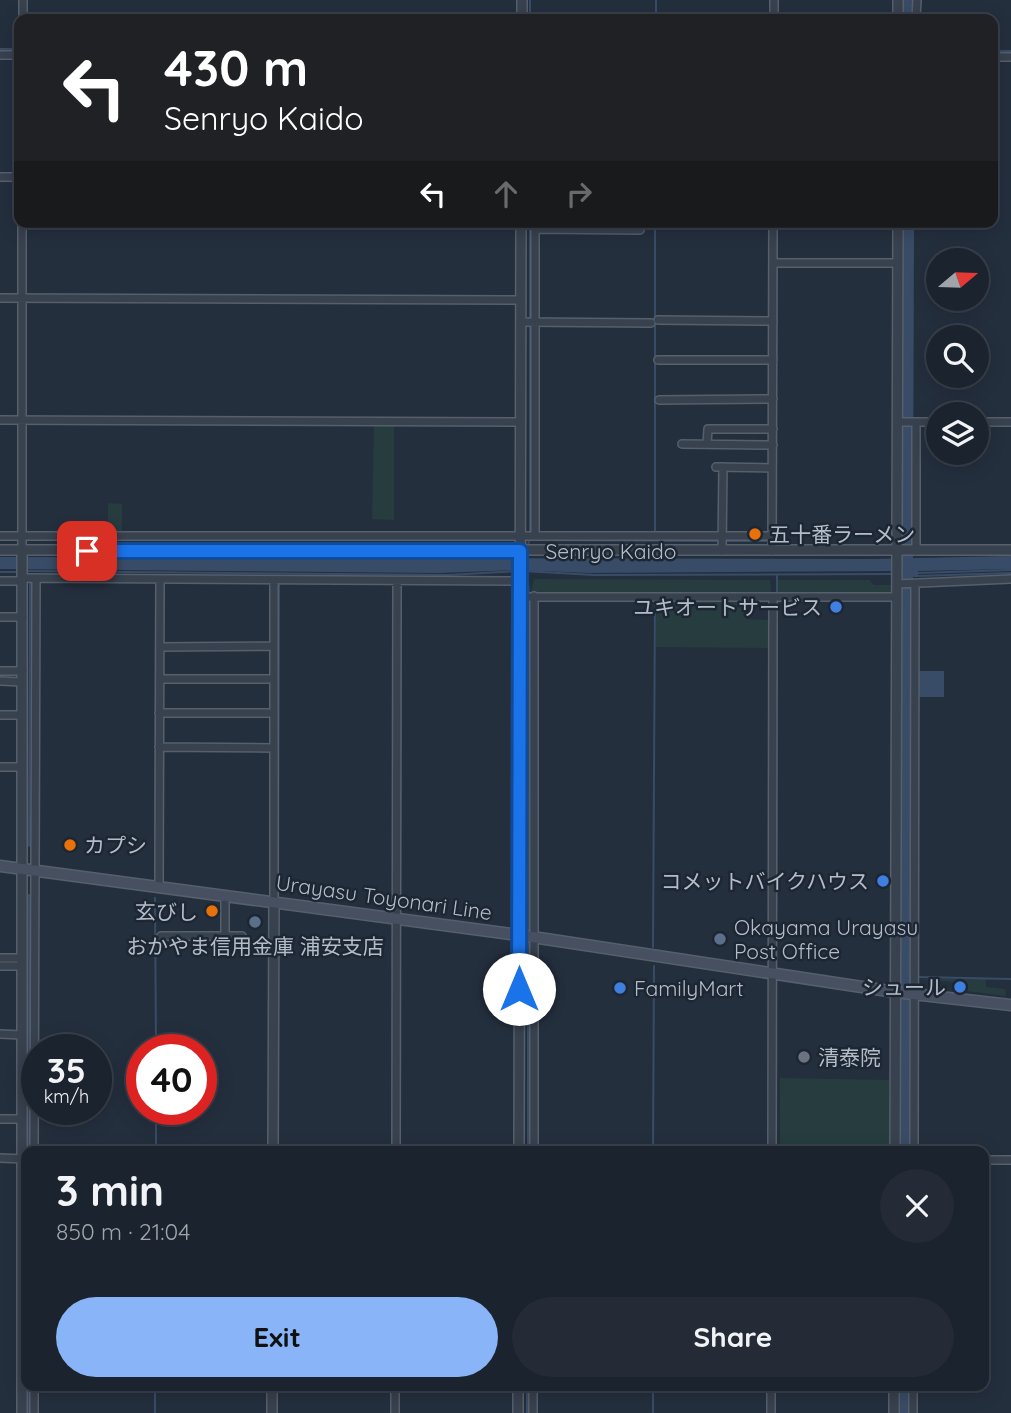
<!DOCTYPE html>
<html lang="en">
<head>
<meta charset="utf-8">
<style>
  :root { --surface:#1b232e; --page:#242b36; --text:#f1f3f6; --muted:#a0a4aa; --line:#39404a; --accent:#8ab4f8 }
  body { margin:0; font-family:Quicksand,"Noto Sans JP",sans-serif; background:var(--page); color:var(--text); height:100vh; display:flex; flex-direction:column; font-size:26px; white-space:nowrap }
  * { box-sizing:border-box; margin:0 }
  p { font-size:23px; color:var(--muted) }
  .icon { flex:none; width:38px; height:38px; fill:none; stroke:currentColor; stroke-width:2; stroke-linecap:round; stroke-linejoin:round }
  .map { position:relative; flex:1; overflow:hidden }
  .details { position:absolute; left:21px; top:1146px; width:968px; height:245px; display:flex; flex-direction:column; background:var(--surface); border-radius:14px; box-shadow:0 4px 18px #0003,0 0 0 2px var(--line) }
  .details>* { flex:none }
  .hud { position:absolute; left:14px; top:14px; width:984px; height:214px; border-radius:14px; box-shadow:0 4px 18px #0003,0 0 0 2px var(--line); background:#202124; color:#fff; overflow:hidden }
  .needle { width:46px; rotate:71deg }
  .controls { position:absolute; left:926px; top:248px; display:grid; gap:14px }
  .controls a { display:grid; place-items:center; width:63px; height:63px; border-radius:50%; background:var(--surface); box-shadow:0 4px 18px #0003,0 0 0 2px var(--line); font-size:35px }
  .speed { position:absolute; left:21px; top:1034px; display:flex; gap:14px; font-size:35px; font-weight:700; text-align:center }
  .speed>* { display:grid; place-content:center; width:91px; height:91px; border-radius:50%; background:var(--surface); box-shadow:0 4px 18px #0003,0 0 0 2px var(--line); line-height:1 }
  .speed small { font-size:18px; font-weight:400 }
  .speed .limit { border:10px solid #d22; background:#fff; color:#111 }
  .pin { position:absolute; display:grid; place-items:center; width:60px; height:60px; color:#fff; margin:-30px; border-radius:14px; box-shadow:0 4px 10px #0006 }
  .me { position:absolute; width:77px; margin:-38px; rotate:0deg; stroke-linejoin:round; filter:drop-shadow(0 0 5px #0008) }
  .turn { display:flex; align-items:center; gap:24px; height:147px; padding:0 35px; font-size:32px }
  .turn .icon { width:91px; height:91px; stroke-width:2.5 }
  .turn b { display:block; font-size:49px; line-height:60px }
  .lanes { display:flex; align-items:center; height:66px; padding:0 35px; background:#0003; justify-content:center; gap:35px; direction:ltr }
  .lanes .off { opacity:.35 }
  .round { display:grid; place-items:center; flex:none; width:74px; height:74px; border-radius:37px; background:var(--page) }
  .headline { display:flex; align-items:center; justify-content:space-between; height:119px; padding:0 35px }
  h1 { font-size:42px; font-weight:700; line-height:52px }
  .button { display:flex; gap:14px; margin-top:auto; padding:14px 35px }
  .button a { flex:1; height:80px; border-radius:42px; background:var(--accent); color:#111; font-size:28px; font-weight:700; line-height:80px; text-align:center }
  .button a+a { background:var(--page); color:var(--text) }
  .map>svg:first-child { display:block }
  .green { fill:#263c3f }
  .water { fill:#394c67 }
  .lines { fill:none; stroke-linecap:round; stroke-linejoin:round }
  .stream { stroke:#394c67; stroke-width:2 }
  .river { stroke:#394c67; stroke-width:12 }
  .minor-casing { stroke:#565f6c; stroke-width:10 }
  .tertiary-casing { stroke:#565f6c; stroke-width:12 }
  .secondary-casing { stroke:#565f6c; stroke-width:13 }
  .minor { stroke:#38414e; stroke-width:7 }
  .tertiary { stroke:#38414e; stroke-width:9 }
  .secondary { stroke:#465061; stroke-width:10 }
  .route-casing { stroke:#114b97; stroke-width:18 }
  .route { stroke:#1a73e8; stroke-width:12 }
  .food-dot { fill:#e8710a; stroke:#1d2633; stroke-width:2.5 }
  .shop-dot { fill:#3f7fe0; stroke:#1d2633; stroke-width:2.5 }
  .service-dot { fill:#5c6f8a; stroke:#1d2633; stroke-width:2.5 }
  .worship-dot { fill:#6b7280; stroke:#1d2633; stroke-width:2.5 }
  .labels { text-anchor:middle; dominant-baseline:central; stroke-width:5; stroke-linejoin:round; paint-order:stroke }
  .poi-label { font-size:21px; fill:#b4bcc9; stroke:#1d2633; text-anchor:start }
  .street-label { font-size:21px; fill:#b4bcc9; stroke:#1d2633 }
</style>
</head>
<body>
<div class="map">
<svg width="1011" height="1413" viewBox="0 0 1011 1413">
  <rect width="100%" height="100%" fill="#242f3e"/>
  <path class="green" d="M374,425H394V520L372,519Z
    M108,503L122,504V533H108Z
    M534,579L770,580L771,593L531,592Z
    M778,580H869L874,585H892V594H778Z
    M656,600L746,601V619L770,620V648L656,647Z
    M916,979H986V987L1005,989L1006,996L967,991V983Z
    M780,1078L889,1080V1151H780Z"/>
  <path class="water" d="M1011,556V569L918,571V577H903L891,571L591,573L514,570L439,573L0,569V557L872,559Z
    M919,671H944V697H919Z"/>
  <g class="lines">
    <path class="stream" d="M530,0V19
      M656,19V0
      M0,49H19
      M992,51H1011
      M777,260V222
      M530,319V222
      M530,325V533
      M655,533V222
      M230,539L448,540
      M477,540H515
      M528,540L719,541
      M775,540L777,265
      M724,541H768
      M528,545L530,538
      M26,571L449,575L517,571
      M523,571L594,575L895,574
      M0,572H17
      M918,573L1011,570
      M777,576V595
      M918,576L1011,573
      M528,582L529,595
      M29,846L30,582
      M155,879L156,585
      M278,894L279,583
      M155,898L156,1050
      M400,912L401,601
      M528,931L529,601
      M653,947L655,600
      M0,962H16
      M776,964L777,600
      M918,977L1011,979
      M156,1110V1152
      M29,1152V895
      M277,1152V1124
      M528,1152V940
      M653,1152L654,966
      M776,1152V983
      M653,1386V1413
      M29,1413V1386
      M155,1413V1386
      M277,1413V1386
      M399,1413V1386
      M527,1413V1386
      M775,1413V1386"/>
    <path class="river" d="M908,19V0
      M907,546L908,222
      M906,1152L907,557
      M905,1413L906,1386"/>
    <g class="minor-casing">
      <path id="minor" d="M23,19V0
        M774,19V0
        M916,19L917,0
        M0,55H19
        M992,57H1011
        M0,177H19
        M22,222V550
        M535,229L640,230
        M773,263H898
        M0,298L521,300
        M658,320L773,321
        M521,322L651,323
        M658,360H773
        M659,400L773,399
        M0,420L521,422
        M897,422H938
        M976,422H1011
        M682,444L773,445
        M707,444L708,429H773
        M716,467L772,468
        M0,536H772
        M535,536V222
        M722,551L723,467
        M772,551L773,222
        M916,551V422
        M23,578L520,581
        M0,581H23
        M897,584L1011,579
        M520,597H897
        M0,617H23
        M160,647L274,646
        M0,671H23
        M160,679H274
        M0,681L22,682
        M159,713H274
        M0,715H22
        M159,747L274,748
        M0,767H22
        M159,888L160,580
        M225,897V936
        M274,901V581
        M161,936H242
        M0,958H22
        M0,966H22
        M0,1034L22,1035
        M0,1119H22
        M34,1152L36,579
        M396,1152L397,581
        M534,1152V596
        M772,1152L773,597
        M914,1152L915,584
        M0,1158L26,1159
        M984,1160H1011
        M34,1413V1386
        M395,1413V1386
        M533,1413V1386
        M771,1413V1386
        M913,1413V1386"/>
    </g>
    <g class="tertiary-casing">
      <path id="tertiary" d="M522,19V0
        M898,19V0
        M0,550H1011
        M273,1152L274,901
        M519,1152L521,222
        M895,1152L898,222
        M22,1413V550
        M272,1413V1386
        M518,1413V1386
        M894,1413V1386"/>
    </g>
    <g class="secondary-casing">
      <path id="secondary" d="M0,866L526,936L895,992L1011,1005"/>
    </g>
    <use href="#minor" class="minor"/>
    <use href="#tertiary" class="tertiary"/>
    <use href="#secondary" class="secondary"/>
  </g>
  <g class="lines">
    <g class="route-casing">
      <path id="route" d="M87,551H520L519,989"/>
    </g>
    <use href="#route" class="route"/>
  </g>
  <g class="food-dot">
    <circle cx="755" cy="534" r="7"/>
    <circle cx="70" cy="845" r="7"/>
    <circle cx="212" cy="911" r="7"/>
  </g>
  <g class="shop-dot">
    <circle cx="836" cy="607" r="7"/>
    <circle cx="883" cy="881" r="7"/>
    <circle cx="960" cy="987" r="7"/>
    <circle cx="620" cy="988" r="7"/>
  </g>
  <g class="service-dot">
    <circle cx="255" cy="922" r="7"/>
    <circle cx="720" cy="939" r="7"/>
  </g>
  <circle class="worship-dot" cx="804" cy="1057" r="7"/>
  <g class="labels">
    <g class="poi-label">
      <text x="769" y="534">五十番ラーメン</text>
      <text x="822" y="607" text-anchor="end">ユキオートサービス</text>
      <text x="84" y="845">カプシ</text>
      <text x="869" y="881" text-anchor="end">コメットバイクハウス</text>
      <text x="198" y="911" text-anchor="end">玄びし</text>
      <text x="734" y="927">Okayama Urayasu<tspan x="734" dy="24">Post Office</tspan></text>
      <text x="255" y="946" text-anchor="middle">おかやま信用金庫 浦安支店</text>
      <text x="946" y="987" text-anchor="end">シュール</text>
      <text x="634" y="988">FamilyMart</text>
      <text x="818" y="1057">清泰院</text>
    </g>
    <g class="street-label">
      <text x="611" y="551">Senryo Kaido</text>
      <text transform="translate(384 897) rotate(8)">Urayasu Toyonari Line</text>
    </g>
  </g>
</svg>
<div class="controls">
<a><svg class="needle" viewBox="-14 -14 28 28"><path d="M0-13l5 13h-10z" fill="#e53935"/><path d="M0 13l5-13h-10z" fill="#a0a4aa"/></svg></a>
<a><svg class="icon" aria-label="search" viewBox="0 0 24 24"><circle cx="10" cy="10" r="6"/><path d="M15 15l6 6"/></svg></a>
<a><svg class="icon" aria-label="layers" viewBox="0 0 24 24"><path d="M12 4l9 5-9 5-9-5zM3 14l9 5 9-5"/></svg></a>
</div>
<div class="speed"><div>35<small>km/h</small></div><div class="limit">40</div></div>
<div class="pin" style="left:87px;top:551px;background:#d93025"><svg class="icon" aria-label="arrive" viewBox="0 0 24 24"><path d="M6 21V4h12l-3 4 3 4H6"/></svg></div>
<svg class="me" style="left:519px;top:989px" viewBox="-20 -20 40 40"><circle r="19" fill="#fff"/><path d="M0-13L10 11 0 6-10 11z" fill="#1a73e8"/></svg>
<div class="hud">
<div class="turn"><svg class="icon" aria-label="left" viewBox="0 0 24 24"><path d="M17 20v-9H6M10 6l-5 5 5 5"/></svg><div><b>430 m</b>Senryo Kaido</div></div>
<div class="lanes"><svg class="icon" aria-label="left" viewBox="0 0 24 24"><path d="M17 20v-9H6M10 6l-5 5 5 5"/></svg><svg class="icon off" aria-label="ahead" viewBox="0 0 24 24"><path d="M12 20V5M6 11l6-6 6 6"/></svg><svg class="icon off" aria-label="right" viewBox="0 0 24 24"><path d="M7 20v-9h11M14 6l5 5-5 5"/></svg></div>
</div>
<section class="details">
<div class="headline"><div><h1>3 min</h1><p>850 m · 21:04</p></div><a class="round"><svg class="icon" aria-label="close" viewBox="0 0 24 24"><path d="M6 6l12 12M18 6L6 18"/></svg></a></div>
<div class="button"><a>Exit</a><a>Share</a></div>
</section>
</div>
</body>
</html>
